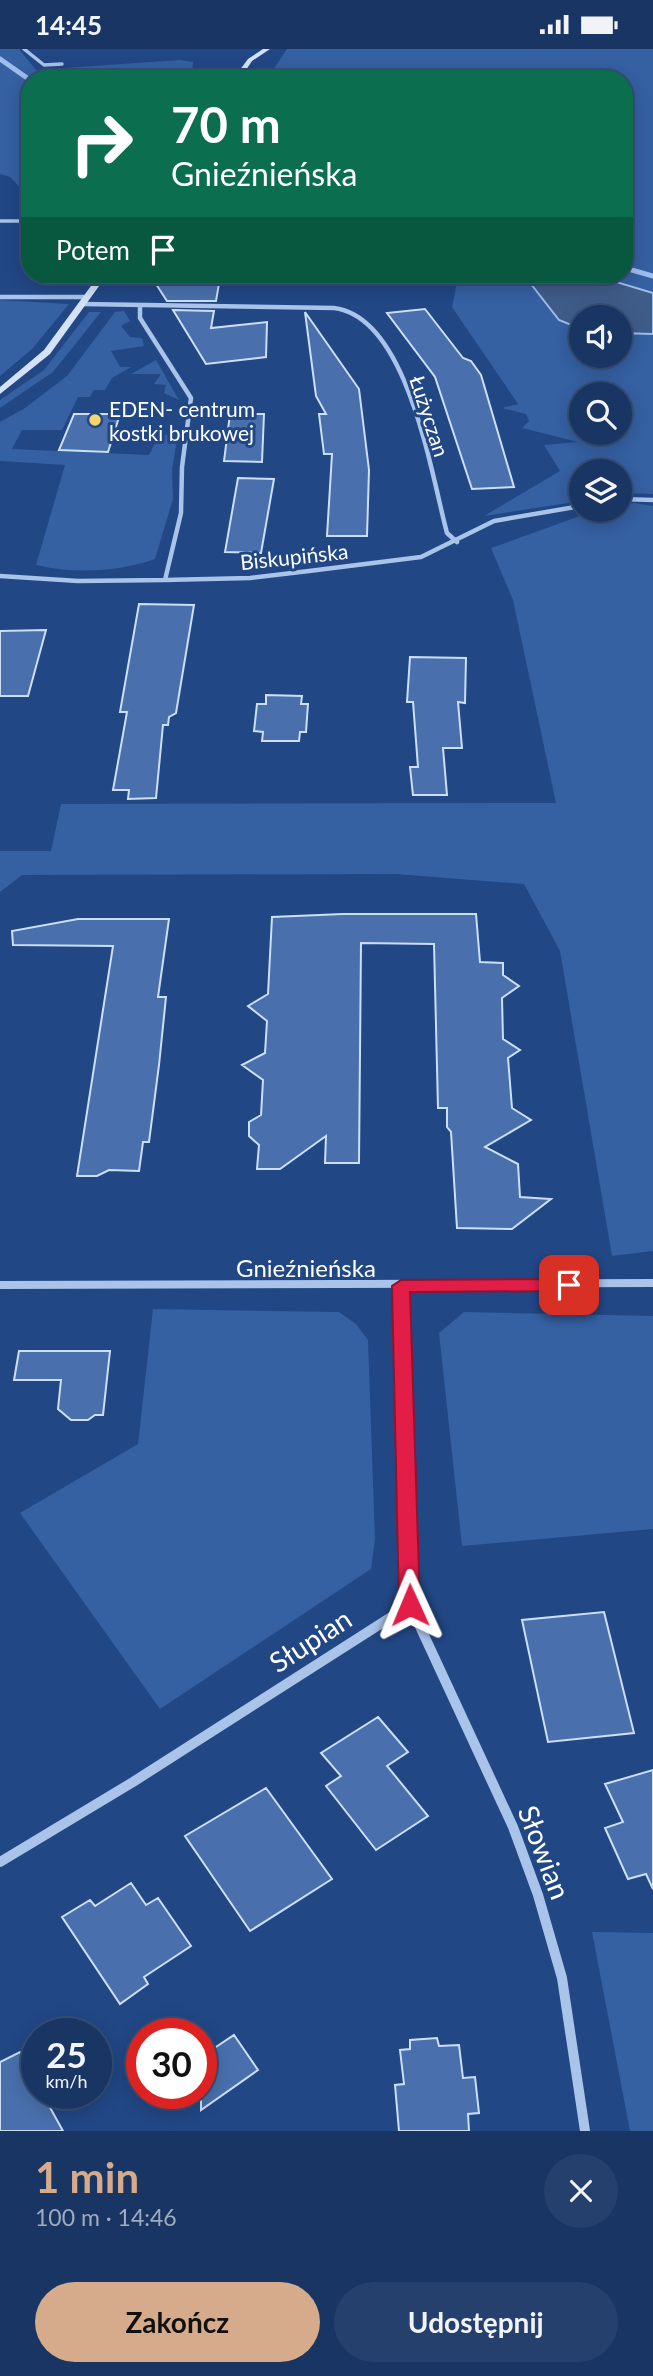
<!DOCTYPE html>
<html lang="pl">
<head>
<meta charset="utf-8">
<style>
  :root { --surface:#193564; --page:#26406d; --text:#f1f3f6; --muted:#9fabbf; --line:#375078; --accent:#d6ab8b }
  body { margin:0; font-family:Lato,sans-serif; background:var(--page); color:var(--text); height:100vh; display:flex; flex-direction:column; font-size:26px; white-space:nowrap }
  * { box-sizing:border-box; margin:0 }
  p { font-size:23px; color:var(--muted) }
  .icon { flex:none; width:38px; height:38px; fill:none; stroke:currentColor; stroke-width:2; stroke-linecap:round; stroke-linejoin:round }
  .map { position:relative; height:2082px; overflow:hidden }
  .panel { display:flex; flex-direction:column; background:var(--surface); flex:1 }
  .panel>* { flex:none }
  .banner { position:absolute; left:21px; top:21px; width:612px; height:214px; border-radius:28px; box-shadow:0 4px 18px #0003,0 0 0 2px var(--line); background:#0b6e4f; color:#fff; overflow:hidden }
  .tools { position:absolute; left:569px; top:256px; display:grid; gap:14px }
  .tools a { display:grid; place-items:center; width:63px; height:63px; border-radius:50%; background:var(--surface); box-shadow:0 4px 18px #0003,0 0 0 2px var(--line); font-size:35px }
  .speed { position:absolute; left:21px; top:1969px; display:flex; gap:14px; font-size:35px; font-weight:700; text-align:center }
  .speed>* { display:grid; place-content:center; width:91px; height:91px; border-radius:50%; background:var(--surface); box-shadow:0 4px 18px #0003,0 0 0 2px var(--line); line-height:1 }
  .speed small { font-size:18px; font-weight:400 }
  .speed .limit { border:10px solid #d22; background:#fff; color:#111 }
  .pin { position:absolute; display:grid; place-items:center; width:60px; height:60px; color:#fff; margin:-30px; border-radius:14px; box-shadow:0 4px 10px #0006 }
  .me { position:absolute; width:77px; margin:-38px; rotate:359deg; stroke-linejoin:round; filter:drop-shadow(0 0 5px #0008) }
  .turn { display:flex; align-items:center; gap:24px; height:147px; padding:0 35px; font-size:32px }
  .turn .icon { width:91px; height:91px; stroke-width:2.5 }
  .turn b { display:block; font-size:49px; line-height:60px }
  .then { display:flex; align-items:center; height:66px; padding:0 35px; background:#0003; gap:14px; font-size:26px }
  .round { display:grid; place-items:center; flex:none; width:74px; height:74px; border-radius:37px; background:var(--page) }
  .head { display:flex; align-items:center; justify-content:space-between; height:119px; padding:0 35px }
  h1 { font-size:42px; font-weight:700; line-height:52px; color:var(--accent) }
  .action { display:flex; gap:14px; margin-top:auto; padding:14px 35px }
  .action a { flex:1; height:80px; border-radius:42px; background:var(--accent); color:#111; font-size:28px; font-weight:700; line-height:80px; text-align:center }
  .action a+a { background:var(--page); color:var(--text) }
  .status { display:flex; justify-content:space-between; align-items:center; height:49px; padding:0 35px; background:var(--surface); direction:ltr }
  .status svg { height:19px; fill:currentColor }
  .map>svg:first-child { display:block }
  .green { fill:#3560a2; fill-rule:evenodd }
  .water { fill:#3f5c89; stroke:#9dbdea; stroke-width:2 }
  .lines { fill:none; stroke-linecap:round; stroke-linejoin:round }
  .stream { stroke:#9dbdea; stroke-width:5 }
  .building { fill:#4970ad; stroke:#cddef7; stroke-width:2 }
  .minor-far3 { stroke:#a9c3e9; stroke-width:3.5 }
  .minor-far2 { stroke:#a9c3e9; stroke-width:4.5 }
  .minor-far1 { stroke:#a9c3e9; stroke-width:8 }
  .minor { stroke:#a9c3e9; stroke-width:10 }
  .secondary { fill:#d4e2f7; fill-rule:evenodd }
  .route { fill:#e11d48; stroke:#92132f; stroke-width:2 }
  .poi-dot { fill:#f6d56a; stroke:#214785; stroke-width:2.5 }
  .labels { text-anchor:middle; dominant-baseline:central; stroke-width:6; stroke-linejoin:round; paint-order:stroke }
  .far-poi-label { font-size:21px; fill:#fff; stroke:#214785; text-anchor:start }
  .far-street-label { font-size:21px; fill:#fff; stroke:#214785 }
  .street-label { font-size:24px; fill:#fff; stroke:#214785 }
  .near-street-label { font-size:28px; fill:#fff; stroke:#214785 }
</style>
</head>
<body>
<div class="status"><b>14:45</b><svg viewBox="0 0 49 12"><path d="M0 12V9h3v3zM5 12V6h3v6zM10 12V3h3v9zM15 12V0h3v12zM26 1h20v11H26zM47 4h2v5h-2z"/></svg></div>
<div class="map">
<svg width="653" height="2082" viewBox="0 0 653 2082">
  <rect width="100%" height="100%" fill="#214785"/>
  <path class="green" d="M0,0H19L36,21L180,11L193,13L191,30H30V149L10,128L0,125Z
    M287,0H653V244L593,226H625V30H267Z
    M464,226H524L559,271L581,280V306H620V284L653,285V445L620,444V422H581V452L484,467L560,422L544,396L578,393L522,379L529,372L526,365L502,359L518,355L452,258L458,229ZM581,345H620V383H581Z
    M0,251L69,255L32,300L0,327Z
    M124,262L130,272L121,277L130,288L142,289L144,297L111,302L120,318H131L112,329L105,341H94L90,348H78L62,381H22L12,400L149,406L159,386L178,385L172,420L173,450L155,510C118,523 74,525 36,516L65,416L0,412V373L25,359L67,327L115,263Z
    M89,263H101L53,323L0,359V351L44,321Z
    M156,311L179,351L164,344L166,336L154,335L161,325H131Z
    M634,454L653,457V1202L612,1207L560,902L524,835L396,825L22,826L0,843V802H51L61,755L556,754L513,551L491,499L591,463L620,460V457Z
    M153,1260L339,1263L356,1275L368,1291L375,1490L371,1520L160,1660L20,1464L138,1395Z
    M464,1263L653,1267V1480L462,1497L439,1284Z
    M592,1883L653,1884V2082H630Z"/>
  <path class="water" d="M524,226H593L653,244V285L620,284V268H581V280L559,271Z"/>
  <g class="lines">
    <path class="stream" d="M0,10L30,31
      M625,219L653,227"/>
  </g>
  <path class="building" d="M176,229H220L216,252H167L156,235H175Z
    M425,260L463,309L471,312L481,326L514,438L472,440L435,328L387,264Z
    M173,261L214,262L211,279L267,273L266,308L206,315Z
    M305,263L359,340L369,421L367,487H327L332,405H324L319,365H326L316,347Z
    M74,365H120L108,403L59,401Z
    M230,365H264L262,413L224,412Z
    M238,429L274,430L261,504L225,503Z
    M139,555L194,556L176,664L169,668L168,676H163L156,749L128,750L129,741H113L127,663H120Z
    M46,581L28,647H0V582Z
    M410,608L466,609L465,654L458,653L462,699H443L447,746H413L410,718H418L413,653H407Z
    M266,646L302,647L301,655H308L306,683H300L299,692H262L263,683L254,682L257,655H266Z
    M343,865H476L480,913L503,914V926L519,937L502,949L503,990L520,1001L508,1009L512,1059L531,1071L485,1098L518,1115L520,1148L551,1150L512,1180L457,1179L451,1083L447,1078V1059H438L434,895L361,894L359,1114H325L326,1087L280,1120H257L259,1096L249,1087V1073L261,1066L263,1031L242,1016L265,1004L267,972L248,957L268,945L272,868Z
    M78,870H169L158,948H166L159,1016L149,1093H143L139,1122L109,1121L97,1127H77L113,897L13,896L12,882Z
    M19,1302H110L103,1366H95L88,1371H71L58,1360L61,1331H14Z
    M604,1563L634,1684L548,1693L522,1571Z
    M378,1668L408,1703L387,1717L428,1767L376,1801L326,1737L341,1727L321,1704Z
    M653,1721V1840L646,1825L628,1830L605,1779L623,1773L605,1735Z
    M266,1739L332,1830L250,1882L185,1787Z
    M131,1834L146,1856L158,1849L191,1897L144,1928L148,1935L120,1955L62,1868L90,1851L95,1857Z
    M234,1986L258,2021L201,2061V2008Z
    M437,1989L439,1997L459,1996L463,2029L475,2028L479,2064L468,2065L469,2082H399L395,2036L404,2035L400,2001L410,2000V1991Z
    M20,2003L37,2034V2044H42L63,2082H0V2013Z"/>
  <g class="lines">
    <path class="minor-far3" d="M24,0L44,16L62,15
      M0,172H30"/>
    <path class="minor-far2" d="M0,248H87
      M82,255L334,259C408,268 431,425 447,484L457,493
      M140,257V269L191,349L182,418L181,464L165,531
      M620,450L653,451
      M0,527L78,532L165,531L250,529L309,522L421,508L494,472L581,457"/>
    <path class="minor-far1" d="M0,1236L653,1234
      M401,1237L407,1443"/>
    <path class="minor" d="M407,1442L410,1556L513,1778L538,1846L562,1929L585,2082
      M0,1813L133,1733L410,1556"/>
    <path class="secondary" d="M263,0H270L252,12L240,30H233L248,10Z
      M99,226H107L50,305L0,345V338L44,301Z"/>
  </g>
  <path class="route" d="M569,1230L577,1236L569,1242L410,1243L420,1556L417,1562L410,1564L402,1562L399,1556L392,1237L401,1231Z"/>
  <circle class="poi-dot" cx="95" cy="371" r="7"/>
  <g class="labels">
    <g class="far-poi-label">
      <text x="109" y="359">EDEN- centrum<tspan x="109" dy="24">kostki brukowej</tspan></text>
    </g>
    <g class="far-street-label">
      <text transform="translate(430 367) rotate(72)">Łużyczan</text>
      <text transform="translate(294 507) rotate(-6)">Biskupińska</text>
    </g>
    <g class="street-label">
      <text x="306" y="1218">Gnieźnieńska</text>
    </g>
    <g class="near-street-label">
      <text transform="translate(310 1591) rotate(-33)">Słupian</text>
      <text transform="translate(545 1803) rotate(69)">Słowian</text>
    </g>
  </g>
</svg>
<div class="tools">
<a><svg class="icon" aria-label="sound" viewBox="0 0 24 24"><path d="M4 9h4l5-4v14l-5-4H4zM17 9q2 3 0 6"/></svg></a>
<a><svg class="icon" aria-label="search" viewBox="0 0 24 24"><circle cx="10" cy="10" r="6"/><path d="M15 15l6 6"/></svg></a>
<a><svg class="icon" aria-label="layers" viewBox="0 0 24 24"><path d="M12 4l9 5-9 5-9-5zM3 14l9 5 9-5"/></svg></a>
</div>
<div class="speed"><div>25<small>km/h</small></div><div class="limit">30</div></div>
<div class="pin" style="left:569px;top:1236px;background:#d93025"><svg class="icon" aria-label="arrive" viewBox="0 0 24 24"><path d="M6 21V4h12l-3 4 3 4H6"/></svg></div>
<svg class="me" style="left:410px;top:1556px" viewBox="-20 -20 40 40"><path d="M0-17L14 15 0 8-14 15z" fill="#e11d48" stroke="#fff" stroke-width="4"/></svg>
<div class="banner">
<div class="turn"><svg class="icon" aria-label="right" viewBox="0 0 24 24"><path d="M7 20v-9h11M14 6l5 5-5 5"/></svg><div><b>70 m</b>Gnieźnieńska</div></div>
<div class="then">Potem<svg class="icon" aria-label="arrive" viewBox="0 0 24 24"><path d="M6 21V4h12l-3 4 3 4H6"/></svg></div>
</div>
</div>
<section class="panel">
<div class="head"><div><h1>1 min</h1><p>100 m · 14:46</p></div><a class="round"><svg class="icon" aria-label="close" viewBox="0 0 24 24"><path d="M6 6l12 12M18 6L6 18"/></svg></a></div>
<div class="action"><a>Zakończ</a><a>Udostępnij</a></div>
</section>
</body>
</html>
